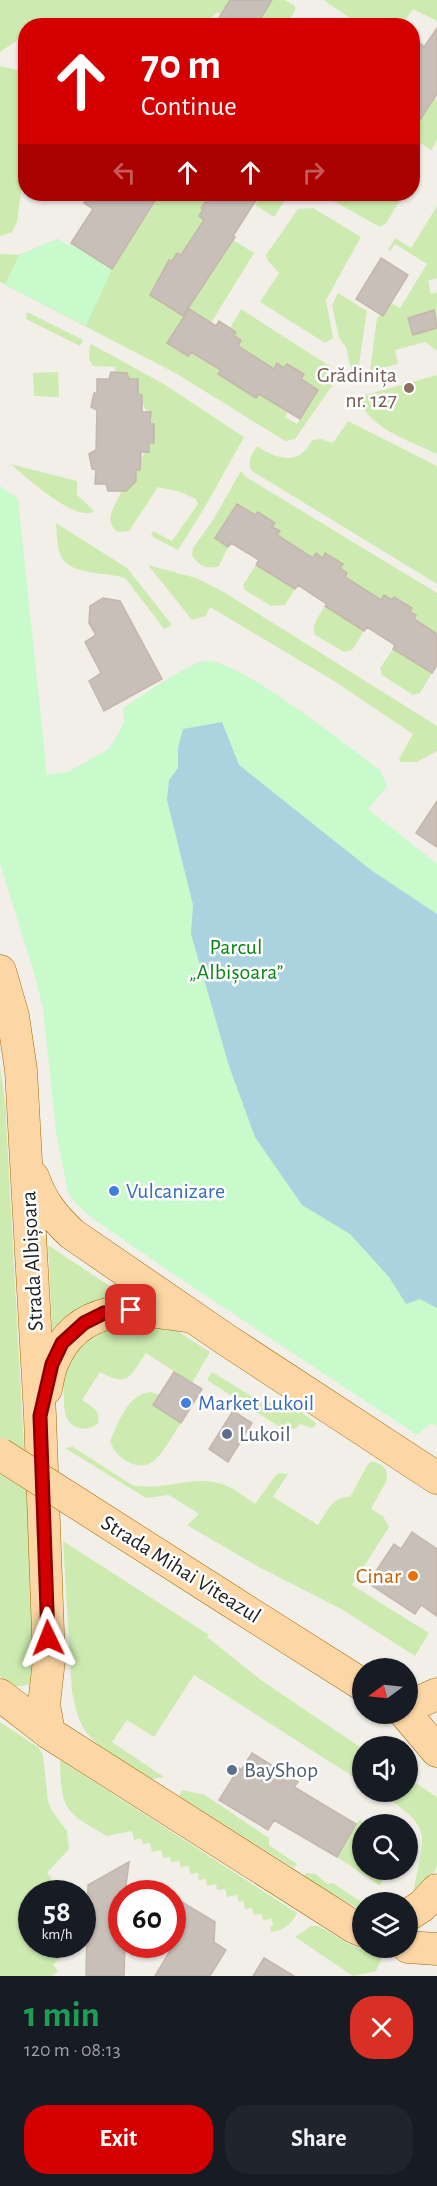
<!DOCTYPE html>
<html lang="en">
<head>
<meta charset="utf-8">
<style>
  :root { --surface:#171b24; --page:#20242c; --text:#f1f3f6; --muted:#9ea1a6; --accent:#d40000 }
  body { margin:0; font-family:"Alegreya Sans",sans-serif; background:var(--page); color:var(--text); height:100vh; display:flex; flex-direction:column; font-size:22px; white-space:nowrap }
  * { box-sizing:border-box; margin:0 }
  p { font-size:20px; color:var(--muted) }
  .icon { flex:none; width:33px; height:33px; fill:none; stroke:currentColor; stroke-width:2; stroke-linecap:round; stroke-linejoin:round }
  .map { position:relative; height:1976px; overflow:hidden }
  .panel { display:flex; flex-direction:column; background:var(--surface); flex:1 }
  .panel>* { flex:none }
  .top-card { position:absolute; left:18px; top:18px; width:402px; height:183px; border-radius:24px; box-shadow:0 2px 4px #0004; background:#d40000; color:#fff; overflow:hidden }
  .needle { width:39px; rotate:255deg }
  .buttons { position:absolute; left:352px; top:1658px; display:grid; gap:12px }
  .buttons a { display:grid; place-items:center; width:66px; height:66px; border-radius:50%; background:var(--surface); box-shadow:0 2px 4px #0004; font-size:30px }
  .speed { position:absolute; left:18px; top:1880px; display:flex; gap:12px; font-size:30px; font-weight:700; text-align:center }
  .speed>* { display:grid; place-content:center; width:78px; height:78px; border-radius:50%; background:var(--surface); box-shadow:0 2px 4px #0004; line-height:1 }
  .speed small { font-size:15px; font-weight:400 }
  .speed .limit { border:9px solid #d22; background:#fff; color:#111 }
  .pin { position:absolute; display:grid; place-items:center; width:51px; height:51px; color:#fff; margin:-26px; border-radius:12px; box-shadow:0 3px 9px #0006 }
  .me { position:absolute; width:66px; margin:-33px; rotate:358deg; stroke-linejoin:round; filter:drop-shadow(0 0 4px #0008) }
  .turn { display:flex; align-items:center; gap:21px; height:126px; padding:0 24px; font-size:27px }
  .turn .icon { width:78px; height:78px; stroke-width:2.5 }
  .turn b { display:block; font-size:42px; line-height:51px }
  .lanes { display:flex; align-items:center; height:57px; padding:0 24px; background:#0003; justify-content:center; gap:30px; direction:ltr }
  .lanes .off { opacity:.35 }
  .round { display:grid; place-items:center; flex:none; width:63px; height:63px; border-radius:24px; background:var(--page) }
  .headline { display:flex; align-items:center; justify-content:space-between; height:102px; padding:0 24px }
  h1 { font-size:36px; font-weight:600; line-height:45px; color:#1e9e55 }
  .button { display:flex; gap:12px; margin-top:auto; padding:12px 24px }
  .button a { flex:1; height:69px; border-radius:24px; background:var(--accent); color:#fff; font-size:24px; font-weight:600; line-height:69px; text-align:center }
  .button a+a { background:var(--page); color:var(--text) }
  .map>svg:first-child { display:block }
  .grass { fill:#cdebb0 }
  .park { fill:#c8facc }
  .water { fill:#aad3df }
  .building { fill:#c7bfb8; stroke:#c4b6ab; stroke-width:1.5 }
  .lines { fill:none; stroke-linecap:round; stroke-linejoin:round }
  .primary-casing { stroke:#a06b00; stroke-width:33 }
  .primary { stroke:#fcd6a4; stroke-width:32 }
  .primary-bridge-casing { stroke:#a06b00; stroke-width:33; stroke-linecap:butt }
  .primary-bridge { stroke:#fcd6a4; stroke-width:32 }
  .route-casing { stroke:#8a0000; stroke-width:15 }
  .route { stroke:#d40000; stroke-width:10 }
  .education-dot { fill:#8d6e63; stroke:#fff; stroke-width:2 }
  .shop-dot { fill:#3f7fe0; stroke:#fff; stroke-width:2 }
  .service-dot { fill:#5c6f8a; stroke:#fff; stroke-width:2 }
  .food-dot { fill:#e8710a; stroke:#fff; stroke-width:2 }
  .labels { text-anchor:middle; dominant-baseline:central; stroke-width:5; stroke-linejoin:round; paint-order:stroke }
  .education-label { font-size:22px; fill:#785e54; stroke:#fff; text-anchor:end }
  .park-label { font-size:22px; fill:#0c8416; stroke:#fff }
  .shop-label { font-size:22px; fill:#366cbe; stroke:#fff; text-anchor:start }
  .street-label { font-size:22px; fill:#222; stroke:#fff }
  .service-label { font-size:22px; fill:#4e5e75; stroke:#fff; text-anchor:start }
  .food-label { font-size:22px; fill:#c56008; stroke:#fff; text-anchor:end }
</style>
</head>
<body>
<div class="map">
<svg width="437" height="1976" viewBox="0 0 437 1976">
  <rect width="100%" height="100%" fill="#f2efe9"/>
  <path class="grass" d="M0,0H230L221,14L217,12L205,25L54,26L44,22L38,25L26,26L25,35L0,52Z
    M272,0H285L295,6V11L286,25H256Z
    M323,0H437V21L413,9L402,25H361Z
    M0,66L26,72L25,163L17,222L12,232L0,236Z
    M434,98L437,100V140L431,150L413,138L412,132Z
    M159,194H211L202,208L203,209L199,216L204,220L181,255L172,261L169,260L150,295L182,316L190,306L185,303L204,271L211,275L233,240L254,253L211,323L187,313L168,344L188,356L192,349C200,359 210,366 223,367L219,375L256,398L260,392L265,398L289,411L285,417L297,424L318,390L301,379L303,374L287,364L284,368L277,364L274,369L238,346L241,340L234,336L236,331L230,328L241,309L331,367L334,383L295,439L285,441L177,374L0,282V254L19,255L58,239L69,246L71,243L112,269Z
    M262,194H289L274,217L255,205Z
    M321,194H404L386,223L380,227Z
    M437,206V278L428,281L431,294L437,292V351L425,342L395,350L398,364L370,371L377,318L391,303L400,308L427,264L395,244L390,251L388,250L395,238L411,248Z
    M313,208L361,237L326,300L333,338L325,343L260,302L279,273L268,261L266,255L298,209Z
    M338,293L367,311L358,371L351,369L346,347L339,338L332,305Z
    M27,312L83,340L80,346L26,319Z
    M91,344L164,384L244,437L205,507L178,550L151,536L153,531L172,541L198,504L196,499L180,492L158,487L129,531L118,532C102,522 115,505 122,491H124L125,485H132L136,481V470H140V461L145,452H149L154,424H150L151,413L147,412L142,403V395L138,394L129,379L115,373V367L93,366C88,360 88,352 91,344Z
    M58,372L59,397L34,396L33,373Z
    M437,375V454C408,440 369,429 358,397Z
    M348,421L437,466V584L252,471C246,462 252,455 257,446C277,459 299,467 312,440L321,439L333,443Z
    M10,464L77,481V495L94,511C77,524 25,476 10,464Z
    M241,471L246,477L437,593V635L414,619L416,616L410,612L412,608L395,597L392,600L384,596L381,600L345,577L347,573L340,568L342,564L326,554L323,558L316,553L313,558L277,535L279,531L272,527L274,522L258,512L255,515L237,504L215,538L228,547L219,566C206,570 200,566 192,556L193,548L213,520Z
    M56,523L127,568L172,625L164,629L126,579C118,575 110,575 102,574C61,568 58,563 56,523Z
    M148,565L196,578L222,591L437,726V751L417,762H400L399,759L413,734L334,681L210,607L206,616L192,620Z
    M256,565L295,589L285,605L271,606L245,590L243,585Z
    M325,606L364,631L352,650L344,652L315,635C311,624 320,615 325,606Z
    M393,649L432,673L420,693L413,695L382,675L380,668Z
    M0,1066L5,1101L36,1668L30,1684C19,1688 8,1688 0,1676Z
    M48,1245L128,1298L53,1342Z
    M162,1321L210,1352L192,1383L146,1353C130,1376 129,1388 100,1372L82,1400C91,1406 101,1410 98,1423C87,1433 69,1430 65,1413C64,1406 62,1372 64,1365C66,1357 83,1339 89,1331Z
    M212,1372L266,1405C283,1392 301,1413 316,1423L315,1426L311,1428L300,1424L295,1429L281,1428L207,1380Z
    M151,1392L160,1395L153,1406L181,1423C173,1434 166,1449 156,1459C140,1475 115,1458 110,1441C119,1422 127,1394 151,1392Z
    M73,1447L132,1485C162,1492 193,1474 222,1484C234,1488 245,1497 255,1504L275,1476L279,1473L288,1474L273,1497L318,1525C327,1512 332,1496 350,1497L368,1464L372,1461L382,1465L386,1470L387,1480L371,1509L383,1516L389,1527L352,1585L429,1633L415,1656L343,1610L257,1566L187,1525L199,1514L169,1495L146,1498L65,1448Z
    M63,1541L209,1635L207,1637L261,1680L363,1749V1783L194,1675L154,1737L127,1720L112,1742L164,1777L152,1779C131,1766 97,1749 84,1729C77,1718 75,1705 72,1692Z
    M0,1722L38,1747L43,1755L48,1801L52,1811L67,1831L69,1849L47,1873L52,1878L49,1881L55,1887L50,1893H32V1944H56L60,1948L55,1953L60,1958L53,1965L58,1971L52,1976H0Z
    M60,1760L297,1913C290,1925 286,1930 271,1932L270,1927L273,1925L272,1919L263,1920L262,1914L254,1915L252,1908L245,1909L243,1901L239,1902L237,1895L227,1897L225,1889L217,1890L216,1884L207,1886L206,1879L199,1880L198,1873L190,1874L189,1866L181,1867L179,1861L171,1862L170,1857L163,1858L161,1850L152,1852L150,1843L143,1844L141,1838L134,1840L132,1831L107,1836C65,1812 61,1811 60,1760Z
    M408,1778L437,1797V1866L431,1878L413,1894C424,1831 436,1829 376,1791H408Z
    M182,1790L205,1795L269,1838V1845L297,1864L294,1868L179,1796Z
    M359,1820L369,1824H363V1869H388L380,1886L337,1857Z
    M306,1873L316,1874L327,1884L333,1883L363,1903V1911L303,1877Z
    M311,1926H318C339,1937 357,1951 381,1955L382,1958L376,1971L353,1976L295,1937Z"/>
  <path class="park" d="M58,239L69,246L71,243L112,269L86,326L5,285L19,255Z
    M0,486L18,499L47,775L68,772L110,748L124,723L123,708C140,697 189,662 206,661C238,658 349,748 380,770L387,786L368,809L437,864V1427L431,1423L417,1435L179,1278L95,1220L76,1204L68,1192L56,1131L43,1008L34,973L0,864Z"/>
  <path class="water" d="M222,722L239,765L371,870L437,914V1308L420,1299L406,1304L389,1277L350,1234L302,1205L255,1137L229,1066L191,934L193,905L167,800L169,780L178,768V748L183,729Z"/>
  <path class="building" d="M230,0H272L256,26H214Z
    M437,28V94L412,132V57L421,44L424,47Z
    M91,194H159L112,269L71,243L93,209L84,203Z
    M211,194H260L233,236L235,237L183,316L150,295L169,260L172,261L177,253L181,255L204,220L199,216L203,209L201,208Z
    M381,258L408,275L383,316L356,299Z
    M189,309L216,326L219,321L236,332L234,336L241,340L238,346L274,369L277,363L284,368L287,364L304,374L301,379L318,390L300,419L259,394L256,398L218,374L221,370L191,352L188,356L167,343Z
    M434,310L437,328L413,335L408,318Z
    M111,372L127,373L129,379H138V394L142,395V412H151L150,424H154V443H149V452H141L140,470H136V481L126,491H108L106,484H95L96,470L92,469L89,454L96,450L97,410L91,407L94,393H97V379H109Z
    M237,504L255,515L258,512L275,523L272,527L280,531L277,535L313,558L316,553L323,558L325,553L343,564L340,568L347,573L345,577L381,600L384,595L392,600L394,597L412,608L410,612L416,615L414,619L437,634V665L432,673L393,649L395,645L367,627L364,631L325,606L327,604L298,585L295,589L256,565L259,560L231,543L228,547L215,538Z
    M103,598L120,601L162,679L104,711L89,681L101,673L85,642L96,635L89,623L90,606Z
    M437,801V847L416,833Z
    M174,1372L202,1389L181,1423L153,1405Z
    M233,1411L252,1423L228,1462L209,1449Z
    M412,1532L437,1549V1616L421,1605L415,1614L368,1583L394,1544L401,1549Z
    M252,1753L298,1782L294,1787L356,1824L337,1857L274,1820L268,1830L219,1800L239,1768L241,1770Z
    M129,1862L125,1893H122V1944H125L124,1976H86L88,1885Z
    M172,1896L215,1922L214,1942L226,1950L210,1976H155L184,1927L172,1920Z
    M264,1958L294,1976H253Z"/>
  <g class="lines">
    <g class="primary-casing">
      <path id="primary" d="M0,971L13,1016L21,1070L40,1416L49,1660L44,1704L49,1733
        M33,1177C42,1202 53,1216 72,1234L225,1339L437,1478
        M46,1389C48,1380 49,1370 53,1362C78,1303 133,1307 186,1316
        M232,1602L363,1685
        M0,1695L49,1733L354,1927L363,1931
        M408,1707L437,1694
        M405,1713L437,1751
        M408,1915L422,1906L437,1890
        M408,1947L437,1949"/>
    </g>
    <use href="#primary" class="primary"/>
    <g class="primary-bridge-casing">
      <path id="primary-bridge" d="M0,1454L232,1602"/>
    </g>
    <use href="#primary-bridge" class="primary-bridge"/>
  </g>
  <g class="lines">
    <g class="route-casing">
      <path id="route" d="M48,1638L40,1416L52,1364L62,1343L84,1323L104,1313L131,1310"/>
    </g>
    <use href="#route" class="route"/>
  </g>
  <circle class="education-dot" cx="409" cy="388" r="6"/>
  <g class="shop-dot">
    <circle cx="114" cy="1191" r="6"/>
    <circle cx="186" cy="1403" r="6"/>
  </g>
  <g class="service-dot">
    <circle cx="227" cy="1434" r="6"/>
    <circle cx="232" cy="1770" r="6"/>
  </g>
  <circle class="food-dot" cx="413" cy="1576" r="6"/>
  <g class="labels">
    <g class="education-label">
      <text x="397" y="375">Grădinița<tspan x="397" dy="25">nr. 127</tspan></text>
    </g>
    <g class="park-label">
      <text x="236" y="947">Parcul<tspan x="236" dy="25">„Albișoara”</tspan></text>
    </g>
    <g class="shop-label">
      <text x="126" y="1191">Vulcanizare</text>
      <text x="198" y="1403">Market Lukoil</text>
    </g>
    <g class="street-label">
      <text transform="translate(32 1261) rotate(-93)">Strada Albișoara</text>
      <text transform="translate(181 1569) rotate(32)">Strada Mihai Viteazul</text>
    </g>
    <g class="service-label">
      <text x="239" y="1434">Lukoil</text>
      <text x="244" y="1770">BayShop</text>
    </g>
    <g class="food-label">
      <text x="401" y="1576">Cinar</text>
    </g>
  </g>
</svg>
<div class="buttons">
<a><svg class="needle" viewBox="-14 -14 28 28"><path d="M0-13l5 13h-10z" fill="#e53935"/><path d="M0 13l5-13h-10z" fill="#9ea1a6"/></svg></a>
<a><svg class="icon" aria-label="sound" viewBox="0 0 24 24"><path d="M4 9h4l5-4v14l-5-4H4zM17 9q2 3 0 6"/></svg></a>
<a><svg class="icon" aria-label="search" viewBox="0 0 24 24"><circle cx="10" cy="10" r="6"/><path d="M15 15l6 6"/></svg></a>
<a><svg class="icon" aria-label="layers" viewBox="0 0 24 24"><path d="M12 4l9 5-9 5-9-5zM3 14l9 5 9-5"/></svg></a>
</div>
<div class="speed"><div>58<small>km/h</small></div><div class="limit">60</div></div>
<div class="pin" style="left:131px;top:1310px;background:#d93025"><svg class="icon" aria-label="arrive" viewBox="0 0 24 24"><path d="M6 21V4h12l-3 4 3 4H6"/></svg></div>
<svg class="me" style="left:48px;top:1638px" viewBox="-20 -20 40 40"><path d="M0-17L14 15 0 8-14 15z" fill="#d40000" stroke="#fff" stroke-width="4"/></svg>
<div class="top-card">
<div class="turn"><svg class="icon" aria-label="ahead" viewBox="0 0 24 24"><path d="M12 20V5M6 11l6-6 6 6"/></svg><div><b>70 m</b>Continue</div></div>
<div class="lanes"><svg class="icon off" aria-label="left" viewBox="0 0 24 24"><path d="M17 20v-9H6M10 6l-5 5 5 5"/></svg><svg class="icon" aria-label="ahead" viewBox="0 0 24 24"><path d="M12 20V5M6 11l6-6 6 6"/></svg><svg class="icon" aria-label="ahead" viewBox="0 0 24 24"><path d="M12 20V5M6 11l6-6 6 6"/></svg><svg class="icon off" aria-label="right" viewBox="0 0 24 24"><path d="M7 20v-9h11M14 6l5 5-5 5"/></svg></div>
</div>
</div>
<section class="panel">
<div class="headline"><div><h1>1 min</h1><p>120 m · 08:13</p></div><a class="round" style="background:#d93025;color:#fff"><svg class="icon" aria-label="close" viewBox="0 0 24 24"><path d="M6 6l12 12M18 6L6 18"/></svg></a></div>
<div class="button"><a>Exit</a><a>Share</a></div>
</section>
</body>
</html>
